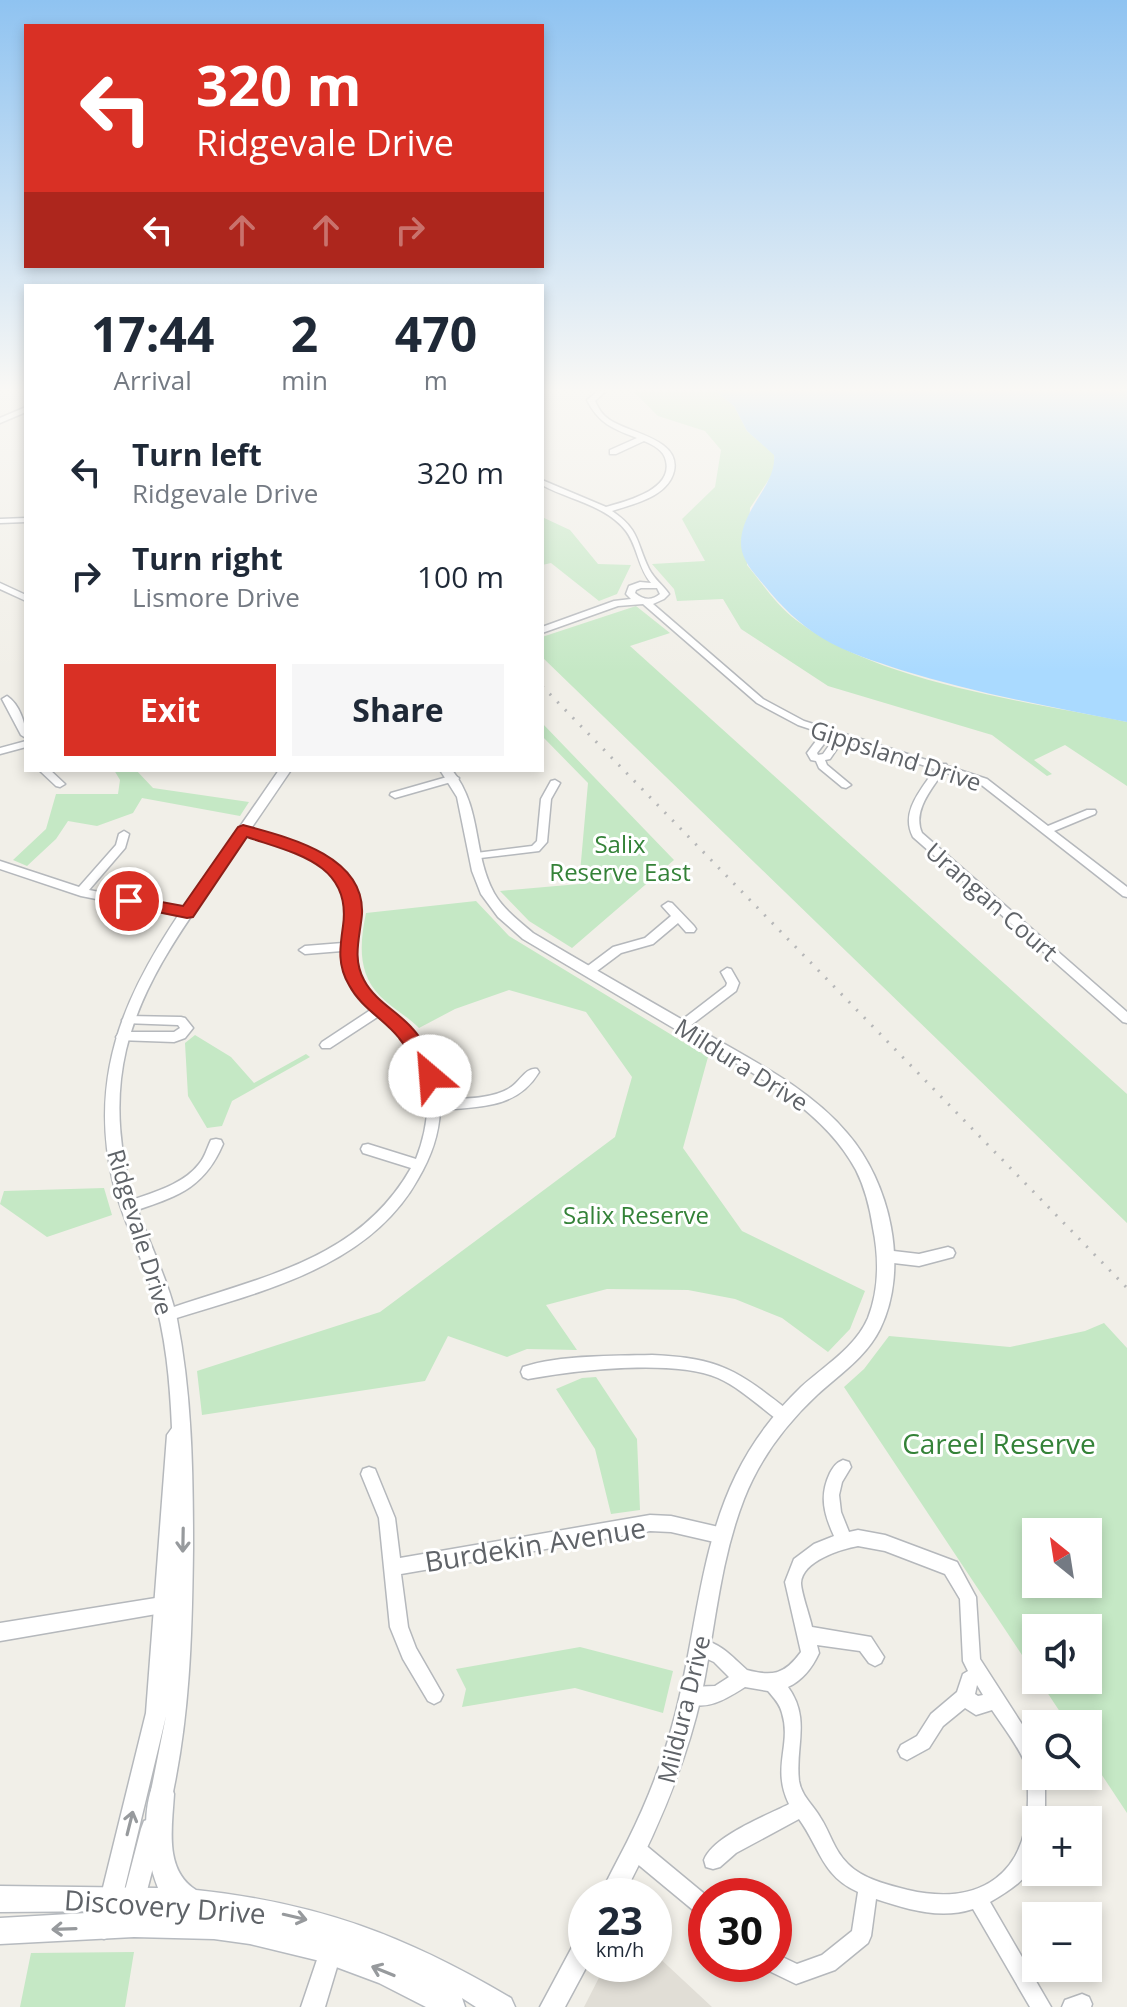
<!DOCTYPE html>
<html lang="en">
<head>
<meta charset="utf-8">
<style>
  :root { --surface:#fff; --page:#f6f6f7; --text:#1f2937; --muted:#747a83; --accent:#d93025 }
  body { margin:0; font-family:"Open Sans",sans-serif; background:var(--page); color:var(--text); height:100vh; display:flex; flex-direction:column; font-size:30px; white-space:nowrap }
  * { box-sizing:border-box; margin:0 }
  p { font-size:26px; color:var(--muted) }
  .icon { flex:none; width:44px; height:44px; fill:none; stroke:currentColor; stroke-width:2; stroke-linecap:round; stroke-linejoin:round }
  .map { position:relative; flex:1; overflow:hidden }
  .panel { position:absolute; left:24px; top:284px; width:520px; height:488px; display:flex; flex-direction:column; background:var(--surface); border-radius:0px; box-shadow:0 4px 12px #0003 }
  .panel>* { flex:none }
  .guide { position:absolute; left:24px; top:24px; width:520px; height:244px; border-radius:0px; box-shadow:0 4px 12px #0003; background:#d93025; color:#fff; overflow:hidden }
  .needle { width:52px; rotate:330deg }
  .tools { position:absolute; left:1022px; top:1518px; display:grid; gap:16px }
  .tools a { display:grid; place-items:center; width:80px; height:80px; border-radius:0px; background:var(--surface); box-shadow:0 4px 12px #0003; font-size:40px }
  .speed { position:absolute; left:568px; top:1878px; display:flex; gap:16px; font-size:40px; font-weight:700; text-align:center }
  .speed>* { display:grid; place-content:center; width:104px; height:104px; border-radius:50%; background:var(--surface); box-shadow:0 4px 12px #0003; line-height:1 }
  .speed small { font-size:20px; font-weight:400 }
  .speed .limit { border:12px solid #d22; background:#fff; color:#111 }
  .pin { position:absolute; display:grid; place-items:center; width:68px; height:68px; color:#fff; margin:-34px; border:4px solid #fff; border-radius:50%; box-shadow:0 2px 8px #0007 }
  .me { position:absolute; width:88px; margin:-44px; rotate:333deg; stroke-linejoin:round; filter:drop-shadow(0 0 6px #0008) }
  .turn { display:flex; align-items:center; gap:28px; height:168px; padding:0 40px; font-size:36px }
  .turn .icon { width:104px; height:104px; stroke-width:2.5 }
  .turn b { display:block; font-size:56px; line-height:68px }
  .lanes { display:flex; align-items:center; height:76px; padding:0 40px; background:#0003; justify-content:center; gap:40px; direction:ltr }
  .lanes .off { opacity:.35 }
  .eta { display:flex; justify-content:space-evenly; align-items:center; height:136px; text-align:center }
  .eta b { font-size:48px; font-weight:700; line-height:56px }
  .primary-button { display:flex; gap:16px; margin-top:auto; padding:16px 40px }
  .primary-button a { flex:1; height:92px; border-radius:0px; background:var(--accent); color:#fff; font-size:32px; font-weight:700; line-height:92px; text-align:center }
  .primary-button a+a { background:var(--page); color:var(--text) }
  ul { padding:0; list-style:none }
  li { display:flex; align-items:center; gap:24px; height:104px; padding:0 40px }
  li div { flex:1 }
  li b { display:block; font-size:30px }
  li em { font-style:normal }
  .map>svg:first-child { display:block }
  .education { fill:#e1ded6 }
  .green { fill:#c5e8c5; fill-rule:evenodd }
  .water { fill:#aadaff }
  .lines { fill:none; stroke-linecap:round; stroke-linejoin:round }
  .minor-casing { stroke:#b5b8bc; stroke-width:3 }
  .tertiary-casing { stroke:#b5b8bc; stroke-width:3 }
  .secondary-casing { stroke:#b6babf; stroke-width:3 }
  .minor { fill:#fff; fill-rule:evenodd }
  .tertiary { fill:#fff; fill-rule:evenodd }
  .secondary { fill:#fff; fill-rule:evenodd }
  .rail { stroke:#b6b7b8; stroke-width:3; stroke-dasharray:2 9; stroke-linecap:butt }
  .oneway { stroke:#979a9d }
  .route { fill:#d93025; stroke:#8d1f18; stroke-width:2 }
  .labels { text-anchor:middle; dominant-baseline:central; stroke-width:6; stroke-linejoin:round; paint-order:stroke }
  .street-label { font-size:24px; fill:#5f6368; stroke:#fff }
  .park-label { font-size:24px; fill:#348238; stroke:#fff }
  .near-park-label { font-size:28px; fill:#348238; stroke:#fff }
  .near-street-label { font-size:28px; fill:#5f6368; stroke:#fff }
</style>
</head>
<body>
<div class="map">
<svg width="1127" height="2007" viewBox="0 0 1127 2007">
  <rect width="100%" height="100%" fill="#f1efe8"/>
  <path class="education" d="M654,1953L712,2007H584L606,1964H654Z"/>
  <path class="green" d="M633,391H715L734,406L747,431L774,454L775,470L750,508L747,565C762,583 777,606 796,620C879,683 1025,701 1127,722V786L1065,745L1034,760L1052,774L1047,776L992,735L828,686L741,629L723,599L677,601L674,589L652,564L705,561L682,519L715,487L721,450L705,431L658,416Z
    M542,517L570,530L598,564L631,565L617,594L599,601L551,563L542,565Z
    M636,606L670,633L630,646L1127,1094V1223L542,657V637Z
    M542,723L674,860L572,948L529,921L500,891L579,884L588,783L542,736Z
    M114,770H136L153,788L249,802L240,816L142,798L133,813L97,826L68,821L56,839L27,866L13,860L46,829L56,794H118L120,780Z
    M476,901L509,936L708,1057L683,1148L742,1231L865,1291L850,1329L828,1352L782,1318L735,1299L688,1290L607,1289L546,1305L577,1350L527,1349L507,1357L448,1336L425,1381L202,1415L197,1371L380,1312L615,1137L632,1077L586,1012L509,990L455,1009L419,1028C407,1016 392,1008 380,996C357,973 360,942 366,913Z
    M195,1035L231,1057L254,1083L306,1054L310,1057L232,1101L222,1126L207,1128L188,1096L185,1043Z
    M104,1188L112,1215L47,1237L0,1204L4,1191Z
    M1104,1323L1127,1348V1813L1088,1754V1724H1068L1039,1680H1088V1628H1036V1676L844,1387L864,1369L889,1336L1010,1347L1085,1331ZM1036,1532H1088V1584H1036Z
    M596,1377L637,1439L640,1510L611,1514L595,1449L556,1389L582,1378Z
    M580,1647L673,1671L663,1713L575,1688L462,1707L466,1689L456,1669Z
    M134,1952L125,2007H20L31,1953Z"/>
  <path class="water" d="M715,391H1127V722C1051,707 975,693 901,670C875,661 846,653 822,638C799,624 781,606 764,585C754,573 741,560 741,543C741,509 777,485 774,455L747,431L734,406Z"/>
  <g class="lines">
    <g class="minor-casing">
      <path id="minor" d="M598,391H606L595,401C599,409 602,415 610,420C629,433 681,439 674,471C668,497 633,504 612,511C640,530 636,542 649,569C654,579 663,585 669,594L664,599L653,604L763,699L804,721L939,764H946L947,766L987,779L1048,826L1087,810H1095L1096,812L1095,814L1054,831L1127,887V897L1123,896L979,783L943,772C932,789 912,811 922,833L1127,1012V1023L1123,1022L913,837C900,812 921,790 935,769L843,740L830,759L825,760L827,765L851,785L846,788L842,787L819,768L816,761L811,760L807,753L822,733L798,725L757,703L643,604L618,606L542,633V627L614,601L631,599L626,594L629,586L640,582L651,583C638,568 638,547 626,531C606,505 569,500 542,485V480L606,507C626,501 673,490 666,461C664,450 653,445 644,441L616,454H610V450L637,438C614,429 599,424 587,400ZM641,588H657L660,594C652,601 643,600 635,593L636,590ZM830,736L835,737L823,754L818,755L817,753Z
        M26,407V412L0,423V418Z
        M26,518V522L0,523V519Z
        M0,583L26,595V601L0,589Z
        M7,696C19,704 26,723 26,738L21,735L2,699Z
        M26,741V747L0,754V748Z
        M39,770H50L65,784L60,787L56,786Z
        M454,775L459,778L458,780L395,798L390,795L391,793Z
        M555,780L560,783L551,799L547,842L539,851L472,859L471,857L476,853L532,846L537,841L541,799L551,781Z
        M243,827C291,839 365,858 358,922C356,943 350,961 362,981C370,995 383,1006 395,1017C420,1040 437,1064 440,1100C462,1098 488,1100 508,1089C520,1083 525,1067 537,1069L539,1072C517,1109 478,1107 440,1110C439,1135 431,1157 418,1179C368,1269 258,1292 167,1321L162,1319L160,1315L162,1311C257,1277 357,1263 411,1168L363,1153L361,1149L363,1145L368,1144L416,1159C429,1126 434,1085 414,1054C405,1039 391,1028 379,1016L330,1048H322L320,1045L322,1042L372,1009C356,993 343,975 342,951L305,954L299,950L305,946L343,943C346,927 350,909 344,893C330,854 275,842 239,832L238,830Z
        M124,831L129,834L125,848L89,890L187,909L191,910L193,913L191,916L187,917L81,896L0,869V861L79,887L116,845L119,834Z
        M668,902L672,903L694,926L696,929L694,932H686L678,923L653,944L621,953L593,974H585L583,971L585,968L613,947L645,938L671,916L662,906Z
        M727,968L731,969L739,983L736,991L686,1029H678L676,1026L678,1023L726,986L727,983L721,972Z
        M128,1016L181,1017L185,1018L193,1028L185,1038L174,1042L118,1040L116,1037L118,1034L122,1032H174L180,1028L178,1025L124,1023L122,1020Z
        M216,1139L221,1140L223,1144C203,1191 174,1197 129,1213L124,1211L122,1207L124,1203C150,1193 182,1186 199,1164C205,1157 207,1148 211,1140Z
        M948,1247L953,1249L955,1253L953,1257L919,1266L885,1262L880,1260L878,1256L880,1252L885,1250L919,1254Z
        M652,1355C720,1358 737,1370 789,1411L792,1416L789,1421L784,1423L779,1421C759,1406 740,1388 718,1378C674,1359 576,1370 528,1379L523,1377L521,1372L523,1367C559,1355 613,1356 652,1355Z
        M843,1460L849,1462L851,1467L842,1482L839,1495L841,1512L849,1532L858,1530L885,1535L957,1562L976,1597L980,1659L1036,1746V1776H1045V1820H1036C1036,1832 1039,1847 1035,1858C1030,1879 1007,1892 990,1902L1051,2007H1030L973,1909C940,1920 907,1909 876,1899L871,1936L868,1943L835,1970L796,1984L767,1970L765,1964H774V1953L797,1964L822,1955L852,1931L858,1892C822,1876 820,1848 799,1819L736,1853L720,1867L713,1869L706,1867L704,1860C713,1836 766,1816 789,1804C771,1767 792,1745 782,1713C780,1704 774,1698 768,1691L745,1687C726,1699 706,1712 684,1702L681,1696L684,1690L690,1687L715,1686L729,1677L714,1662L694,1653L691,1647L694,1641L700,1638C724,1646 729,1654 747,1670C773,1677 785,1674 801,1652L785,1582L794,1559L814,1544L834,1536C824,1514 819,1496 830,1473C834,1466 836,1463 843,1460ZM858,1546L885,1551L945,1574L960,1599L963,1661L968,1671L963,1674L957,1692L931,1714L917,1736L901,1745L898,1751L901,1757L907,1760L929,1748L943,1726L965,1708L976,1715L992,1710C1001,1724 1023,1752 1026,1767C1028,1776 1028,1787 1028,1797C1029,1873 981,1907 908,1890C888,1885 863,1879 848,1864C834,1851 830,1832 820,1817C813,1805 801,1795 799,1781C795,1746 811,1719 788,1687C803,1680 812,1668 819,1653L817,1645L860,1651L869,1663L875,1666L881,1663L884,1657L871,1637L812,1627C810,1617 801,1592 801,1583C802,1561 841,1549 858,1546ZM977,1685L983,1695L978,1696L975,1694Z
        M369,1467L375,1469L395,1518L400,1558L650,1515L671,1516L723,1528L729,1530L731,1536L729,1542L723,1544L671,1532L650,1531L401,1574L408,1627L416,1648L443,1695L440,1701L434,1704L428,1701L403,1659L390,1627L379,1518L361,1474L363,1469Z
        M168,1596L174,1598L176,1604L174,1610L168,1612L0,1641V1623Z
        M636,1841L643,1843L707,1896L706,1918L699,1915L629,1857L627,1850L629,1843Z
        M1082,1994L1089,1997L1092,2004L1091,2007H1062L1065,2000Z"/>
    </g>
    <g class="tertiary-casing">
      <path id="tertiary" d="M279,770H291C266,807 241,843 216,880C179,933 141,987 126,1050C114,1101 119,1156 136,1205C149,1244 168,1279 177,1319C192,1395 193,1472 193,1548C192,1634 190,1717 171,1801L168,1809L160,1812L152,1809L149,1801L166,1716L115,1928L112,1936L104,1939L96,1936L93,1928L146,1713L167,1435L172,1428C170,1382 166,1335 152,1290C141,1254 122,1219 113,1182C84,1059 138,971 206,875C231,840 255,805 279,770Z
        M440,770H452C483,810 472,852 494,893C503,909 519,921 533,933C589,966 646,999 702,1031C753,1061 809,1088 847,1133C890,1182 910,1268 880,1329C866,1357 840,1374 817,1395C786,1424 759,1460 744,1499C719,1563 715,1631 701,1697C685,1767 656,1833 623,1896H600C608,1877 618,1860 627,1842C646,1804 662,1764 673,1723C696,1640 698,1553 736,1475C752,1442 774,1413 801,1387C824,1366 855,1348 868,1318C879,1290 879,1257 873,1228C870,1208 865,1188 856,1170C819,1101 735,1064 670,1026C621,997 572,968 523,939L498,917L481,894L472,871L457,797Z
        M152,1818L160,1821L163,1829L143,1906L140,1914L132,1917L124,1914L121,1906L141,1829L144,1821Z
        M586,1933L588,1964L565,2007H540L578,1936Z
        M332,1936L340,1939L343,1947L325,2007H301L324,1939Z"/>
    </g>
    <g class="secondary-casing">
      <path id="secondary" d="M162,1782L171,1785L174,1794C172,1828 164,1870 196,1890C319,1903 406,1936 511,1998L515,2007H476L462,1998L465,2007H426L379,1983L320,1961L250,1944L214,1939L134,1937L0,1944V1918L122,1911L0,1912V1886L158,1888C146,1858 141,1815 153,1785Z"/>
    </g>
    <use href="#minor" class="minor"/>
    <use href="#tertiary" class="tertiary"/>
    <use href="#secondary" class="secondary"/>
    <path class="rail" d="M542,686L1127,1288"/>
  </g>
  <defs><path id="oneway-shaft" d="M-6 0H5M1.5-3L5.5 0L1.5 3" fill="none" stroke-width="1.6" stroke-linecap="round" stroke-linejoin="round" transform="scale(2)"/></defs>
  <g class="oneway">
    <use href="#oneway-shaft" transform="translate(183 1540) rotate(91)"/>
    <use href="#oneway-shaft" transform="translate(130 1823) rotate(-76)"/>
    <use href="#oneway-shaft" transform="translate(295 1917) rotate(13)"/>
    <use href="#oneway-shaft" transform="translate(64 1929) rotate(178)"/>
    <use href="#oneway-shaft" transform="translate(383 1971) rotate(-158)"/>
  </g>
  <linearGradient id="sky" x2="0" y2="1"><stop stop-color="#8fc3f1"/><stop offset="0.58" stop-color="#f9f8f5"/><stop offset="1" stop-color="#f9f8f5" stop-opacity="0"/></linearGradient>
  <rect width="1127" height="672" fill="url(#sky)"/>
  <path class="route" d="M243,825C287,837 365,855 362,914C360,937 352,958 364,980C375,1001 397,1011 412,1028C425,1042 432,1059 439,1076L436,1081H423C415,1066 410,1051 399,1038C384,1019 361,1008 349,985C337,965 340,947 343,926C352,863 293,853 247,837L193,917L187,918L123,905L120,901L123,897L129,896L183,906L238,827Z"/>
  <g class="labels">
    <g class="street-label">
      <text transform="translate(896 755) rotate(18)">Gippsland Drive</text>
      <text transform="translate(992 901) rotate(41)">Urangan Court</text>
      <text transform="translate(742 1064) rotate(32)">Mildura Drive</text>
      <text transform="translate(141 1232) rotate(73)">Ridgevale Drive</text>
      <text transform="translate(683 1709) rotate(-76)">Mildura Drive</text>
    </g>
    <g class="park-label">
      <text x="620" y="843">Salix<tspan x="620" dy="28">Reserve East</tspan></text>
      <text x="636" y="1214">Salix Reserve</text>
    </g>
    <g class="near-park-label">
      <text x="999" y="1443">Careel Reserve</text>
    </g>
    <g class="near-street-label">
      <text transform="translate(535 1544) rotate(-9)">Burdekin Avenue</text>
      <text transform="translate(165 1906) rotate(4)">Discovery Drive</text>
    </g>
  </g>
</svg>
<div class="tools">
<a><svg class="needle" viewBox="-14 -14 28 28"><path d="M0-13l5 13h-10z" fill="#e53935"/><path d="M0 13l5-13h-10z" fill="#747a83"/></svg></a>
<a><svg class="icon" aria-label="sound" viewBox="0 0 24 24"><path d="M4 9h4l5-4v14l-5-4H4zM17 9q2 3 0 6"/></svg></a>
<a><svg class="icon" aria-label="search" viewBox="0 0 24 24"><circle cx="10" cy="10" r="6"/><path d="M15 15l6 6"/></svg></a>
<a>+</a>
<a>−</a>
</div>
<div class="speed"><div>23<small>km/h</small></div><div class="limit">30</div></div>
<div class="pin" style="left:129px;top:901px;background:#d93025"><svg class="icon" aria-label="arrive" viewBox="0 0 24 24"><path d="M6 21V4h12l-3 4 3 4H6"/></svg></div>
<svg class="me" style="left:430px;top:1076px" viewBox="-20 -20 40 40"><circle r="19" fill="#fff"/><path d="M0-13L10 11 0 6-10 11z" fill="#d93025"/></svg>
<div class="guide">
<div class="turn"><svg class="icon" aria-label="left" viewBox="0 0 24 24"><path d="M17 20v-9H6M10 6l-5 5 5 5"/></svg><div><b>320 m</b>Ridgevale Drive</div></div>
<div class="lanes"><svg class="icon" aria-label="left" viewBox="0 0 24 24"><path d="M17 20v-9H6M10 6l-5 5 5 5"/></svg><svg class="icon off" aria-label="ahead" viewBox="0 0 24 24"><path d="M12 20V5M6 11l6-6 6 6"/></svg><svg class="icon off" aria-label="ahead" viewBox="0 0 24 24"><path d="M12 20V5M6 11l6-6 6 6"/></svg><svg class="icon off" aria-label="right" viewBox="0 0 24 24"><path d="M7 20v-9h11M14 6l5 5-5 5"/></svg></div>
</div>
<section class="panel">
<div class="eta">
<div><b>17:44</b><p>Arrival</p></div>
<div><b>2</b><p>min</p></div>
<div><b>470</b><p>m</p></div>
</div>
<ul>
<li><svg class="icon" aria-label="left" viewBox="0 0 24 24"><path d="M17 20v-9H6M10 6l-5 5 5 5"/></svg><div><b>Turn left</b><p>Ridgevale Drive</p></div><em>320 m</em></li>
<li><svg class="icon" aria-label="right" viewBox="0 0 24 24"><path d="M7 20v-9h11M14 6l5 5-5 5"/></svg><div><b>Turn right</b><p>Lismore Drive</p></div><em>100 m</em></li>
</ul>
<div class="primary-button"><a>Exit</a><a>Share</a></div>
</section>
</div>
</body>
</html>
